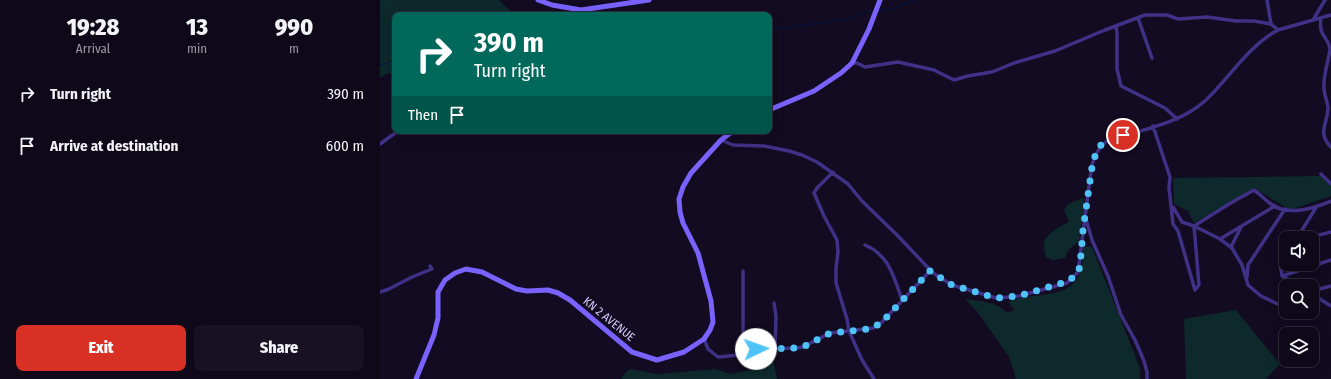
<!DOCTYPE html>
<html lang="en">
<head>
<meta charset="utf-8">
<style>
  :root { --surface:#0e0819; --page:#171122; --text:#f1f3f6; --muted:#9b9aa2; --line:#2e2938; --accent:#d93025 }
  body { margin:0; font-family:"Fira Sans Condensed",sans-serif; background:var(--page); color:var(--text); height:100vh; display:flex; flex-direction:column; font-size:15px; white-space:nowrap }
  * { box-sizing:border-box; margin:0 }
  p { font-size:13px; color:var(--muted) }
  .icon { flex:none; width:22px; height:22px; fill:none; stroke:currentColor; stroke-width:2; stroke-linecap:round; stroke-linejoin:round }
  .map { position:relative; flex:1; overflow:hidden }
  .panel { display:flex; flex-direction:column; background:var(--surface); width:380px }
  .panel>* { flex:none }
  .hud { position:absolute; left:12px; top:12px; width:380px; height:122px; border-radius:8px; box-shadow:0 4px 16px #0002,0 0 0 1px var(--line); background:#00695c; color:#fff; overflow:hidden }
  .tools { position:absolute; left:899px; top:231px; display:grid; gap:8px }
  .tools a { display:grid; place-items:center; width:40px; height:40px; border-radius:8px; background:var(--surface); box-shadow:0 4px 16px #0002,0 0 0 1px var(--line); font-size:20px }
  .pin { position:absolute; display:grid; place-items:center; width:34px; height:34px; color:#fff; margin:-17px; border:2px solid #fff; border-radius:50%; box-shadow:0 1px 4px #0007 }
  .me { position:absolute; width:44px; margin:-22px; rotate:87deg; stroke-linejoin:round; filter:drop-shadow(0 0 3px #0008) }
  .turn { display:flex; align-items:center; gap:14px; height:84px; padding:0 16px; font-size:18px }
  .turn .icon { width:52px; height:52px; stroke-width:2.5 }
  .turn b { display:block; font-size:28px; line-height:34px }
  .then { display:flex; align-items:center; height:38px; padding:0 16px; background:#0003; gap:8px; font-size:15px }
  .eta { display:flex; justify-content:space-evenly; align-items:center; height:68px; text-align:center }
  .eta b { font-size:24px; font-weight:800; line-height:28px }
  .action { display:flex; gap:8px; margin-top:auto; padding:8px 16px }
  .action a { flex:1; height:46px; border-radius:8px; background:var(--accent); color:#fff; font-size:16px; font-weight:800; line-height:46px; text-align:center }
  .action a+a { background:var(--page); color:var(--text) }
  ul { padding:0; list-style:none }
  li { display:flex; align-items:center; gap:12px; height:52px; padding:0 16px }
  li div { flex:1 }
  li b { display:block; font-size:15px }
  li em { font-style:normal }
  main { display:flex; flex:1; min-height:0 }
  .map>svg:first-child { display:block }
  .green { fill:#0d292c }
  .lines { fill:none; stroke-linecap:round; stroke-linejoin:round }
  .stream { stroke:#041341; stroke-width:1 }
  .minor { stroke:#3f3185; stroke-width:3.5 }
  .secondary { stroke:#7a62ff; stroke-width:5 }
  .route { stroke:#4fc3f7; stroke-width:7; stroke-dasharray:0 12.6 }
  .labels { text-anchor:middle; dominant-baseline:central; stroke-width:4; stroke-linejoin:round; paint-order:stroke }
  .street-label { font-size:12px; fill:#d8cbff; stroke:#120b21 }
</style>
</head>
<body>
<main>
<section class="panel">
<div class="eta">
<div><b>19:28</b><p>Arrival</p></div>
<div><b>13</b><p>min</p></div>
<div><b>990</b><p>m</p></div>
</div>
<ul>
<li><svg class="icon" aria-label="right" viewBox="0 0 24 24"><path d="M7 20v-9h11M14 6l5 5-5 5"/></svg><div><b>Turn right</b></div><em>390 m</em></li>
<li><svg class="icon" aria-label="arrive" viewBox="0 0 24 24"><path d="M6 21V4h12l-3 4 3 4H6"/></svg><div><b>Arrive at destination</b></div><em>600 m</em></li>
</ul>
<div class="action"><a>Exit</a><a>Share</a></div>
</section>
<div class="map">
<svg width="951" height="379" viewBox="0 0 951 379">
  <rect width="100%" height="100%" fill="#120b21"/>
  <path class="green" d="M0,0H119L134,15H15V73H9L0,78Z
    M940,176L951,186V196L910,210L874,188L814,223L808,211L794,204L793,178Z
    M703,198L705,208L701,225L699,241L688,250L685,258L673,260L666,257C665,253 664,248 664,244C664,234 681,227 689,221L684,210L688,204Z
    M703,246L712,247L760,368V379H636L629,357L596,310L585,299C600,301 616,302 627,312L634,311L629,302C637,297 646,297 655,296C669,294 690,292 697,279C702,272 703,255 703,246Z
    M856,310L900,364L886,379H806L804,319Z
    M391,349L397,379H242V376L250,369L277,374L336,369L350,374L371,370L377,362Z"/>
  <g class="lines">
    <path class="stream" d="M499,10H509L535,0
      M389,30L469,19L493,9
      M0,65L15,60"/>
    <path class="minor" d="M887,0L891,24
      M758,18L772,58
      M941,18C938,38 949,36 950,50C948,62 943,76 944,88C944,95 948,102 948,109C947,126 937,132 951,147
      M933,20L945,0
      M736,26L737,34V69L741,86L785,108L797,119
      M472,63H477L485,67L518,62L554,70L574,80L588,76L612,72L634,63L675,51L725,30L765,15H787L798,19L827,17L856,21H874L891,24L898,30
      M773,126L790,177L789,188L793,224L798,231L815,290L819,285L814,226L849,204L874,190C880,194 885,200 891,204C908,217 934,208 951,201
      M341,140L353,145L384,146L409,151L422,155L437,162L468,184L482,201L518,236L553,273L572,285L616,298L629,297L639,296L687,283L698,272L711,171C713,158 717,149 728,140C761,130 800,124 826,100C850,77 868,46 898,30L951,15
      M0,144L18,131
      M453,172L437,188L434,193L444,216L457,240L458,252L456,268V283L467,319L469,331L482,360L494,379
      M941,174L951,184
      M793,207L802,222L814,226L840,239L852,248L862,265L868,285L881,296L906,308
      M705,216L712,240L728,276L741,315L755,340L764,361L767,372V379
      M917,238L937,206
      M928,238L951,232
      M840,239L895,206
      M485,245C509,255 514,277 522,300
      M851,247L861,227
      M906,255L900,264L902,276L919,286
      M363,271V344L364,351
      M902,276L951,260
      M867,277L868,265L905,209
      M0,292L9,289L32,277L52,269L50,266
      M934,293L936,290L951,286
      M932,294L951,306
      M394,303L396,316L395,348
      M324,339L328,349L338,357L360,355L370,349L417,348L423,347L450,333L493,328L502,322L550,271"/>
    <path class="secondary" d="M158,0L172,5L201,10L269,0
      M389,110L434,91L461,73L472,63L489,29L500,0
      M36,379L54,335L58,318V292L65,280L75,273L86,269L102,272L136,289L147,291L168,290L178,293L190,300L252,352L277,360L304,352L324,339L330,330L333,322L331,301L318,253L303,223L300,212L299,199L303,187L311,173L341,140L353,131"/>
  </g>
  <g class="lines">
    <path class="route" d="M376,349L417,348L423,347L450,333L480,330L493,328L502,322L550,271L572,285L616,298L639,296L689,281L698,272L700,266L703,230L713,160L721,145L728,140L743,135"/>
  </g>
  <g class="labels">
    <g class="street-label">
      <text transform="translate(229 319) rotate(39)">KN 2 AVENUE</text>
    </g>
  </g>
</svg>
<div class="tools">
<a><svg class="icon" aria-label="sound" viewBox="0 0 24 24"><path d="M4 9h4l5-4v14l-5-4H4zM17 9q2 3 0 6"/></svg></a>
<a><svg class="icon" aria-label="search" viewBox="0 0 24 24"><circle cx="10" cy="10" r="6"/><path d="M15 15l6 6"/></svg></a>
<a><svg class="icon" aria-label="layers" viewBox="0 0 24 24"><path d="M12 4l9 5-9 5-9-5zM3 14l9 5 9-5"/></svg></a>
</div>
<div class="pin" style="left:743px;top:135px;background:#d93025"><svg class="icon" aria-label="arrive" viewBox="0 0 24 24"><path d="M6 21V4h12l-3 4 3 4H6"/></svg></div>
<svg class="me" style="left:376px;top:349px" viewBox="-20 -20 40 40"><circle r="19" fill="#fff"/><path d="M0-13L10 11 0 6-10 11z" fill="#4fc3f7"/></svg>
<div class="hud">
<div class="turn"><svg class="icon" aria-label="right" viewBox="0 0 24 24"><path d="M7 20v-9h11M14 6l5 5-5 5"/></svg><div><b>390 m</b>Turn right</div></div>
<div class="then">Then<svg class="icon" aria-label="arrive" viewBox="0 0 24 24"><path d="M6 21V4h12l-3 4 3 4H6"/></svg></div>
</div>
</div>
</main>
</body>
</html>
